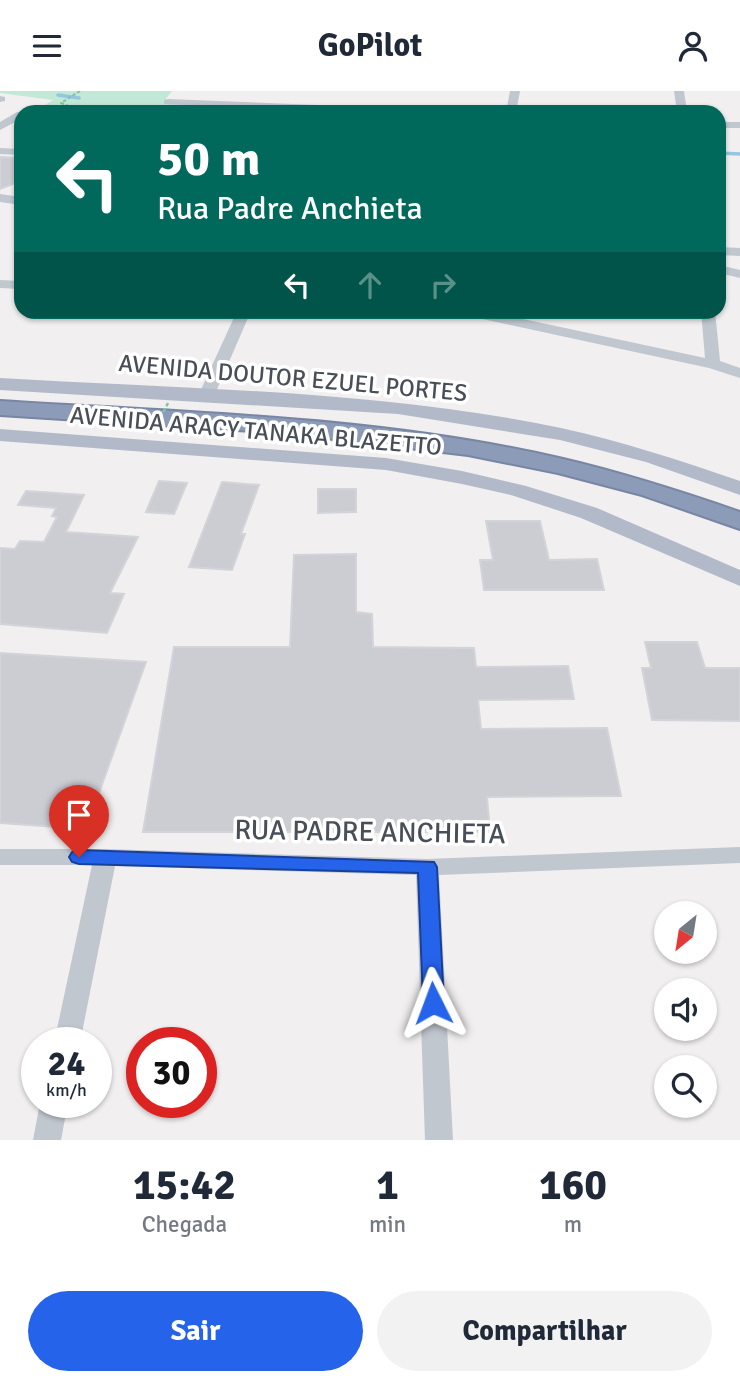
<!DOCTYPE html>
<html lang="pt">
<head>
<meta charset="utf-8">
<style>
  :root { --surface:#fff; --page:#f2f2f3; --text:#1f2937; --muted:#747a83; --accent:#2563eb }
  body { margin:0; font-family:Signika,sans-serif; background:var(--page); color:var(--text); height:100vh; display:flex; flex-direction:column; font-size:26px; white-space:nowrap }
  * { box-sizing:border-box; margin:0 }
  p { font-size:23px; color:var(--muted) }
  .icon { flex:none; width:38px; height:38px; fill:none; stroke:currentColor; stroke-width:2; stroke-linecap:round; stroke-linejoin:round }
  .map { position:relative; height:1049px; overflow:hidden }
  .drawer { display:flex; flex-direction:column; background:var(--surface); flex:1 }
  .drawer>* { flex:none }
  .top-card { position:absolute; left:14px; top:14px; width:712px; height:214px; border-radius:21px; box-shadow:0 2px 5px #0004; background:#00695c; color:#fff; overflow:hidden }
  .needle { width:46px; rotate:210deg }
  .tools { position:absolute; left:654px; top:810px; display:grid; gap:14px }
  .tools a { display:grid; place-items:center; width:63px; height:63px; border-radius:50%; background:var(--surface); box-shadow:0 2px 5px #0004; font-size:35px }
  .speed { position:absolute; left:21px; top:936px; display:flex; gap:14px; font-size:35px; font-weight:700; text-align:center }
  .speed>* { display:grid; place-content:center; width:91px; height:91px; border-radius:50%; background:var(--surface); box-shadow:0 2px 5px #0004; line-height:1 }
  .speed small { font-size:18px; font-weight:400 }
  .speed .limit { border:10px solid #d22; background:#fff; color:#111 }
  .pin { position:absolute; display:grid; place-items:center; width:60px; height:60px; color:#fff; margin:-72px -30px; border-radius:50% 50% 50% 0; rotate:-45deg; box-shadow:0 0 7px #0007 }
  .pin .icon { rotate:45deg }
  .me { position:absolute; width:77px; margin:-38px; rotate:357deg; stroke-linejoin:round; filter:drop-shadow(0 0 5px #0008) }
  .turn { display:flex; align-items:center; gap:24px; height:147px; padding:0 28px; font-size:32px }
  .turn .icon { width:91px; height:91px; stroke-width:2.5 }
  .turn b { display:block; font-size:49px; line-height:60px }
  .lanes { display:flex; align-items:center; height:66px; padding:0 28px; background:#0003; justify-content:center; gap:35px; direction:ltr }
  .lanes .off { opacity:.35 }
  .eta { display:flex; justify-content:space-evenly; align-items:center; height:119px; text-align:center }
  .eta b { font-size:42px; font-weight:800; line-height:49px }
  .primary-button { display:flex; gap:14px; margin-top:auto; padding:14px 28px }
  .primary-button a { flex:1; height:80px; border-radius:42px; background:var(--accent); color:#fff; font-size:28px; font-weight:800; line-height:80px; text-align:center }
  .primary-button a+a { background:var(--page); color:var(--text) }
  header { display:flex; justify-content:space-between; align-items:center; height:91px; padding:0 28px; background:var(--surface); font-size:32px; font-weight:800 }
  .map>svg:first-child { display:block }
  .green { fill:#c2e9d7 }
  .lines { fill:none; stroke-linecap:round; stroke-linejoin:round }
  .stream { stroke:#95c6e1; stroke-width:3.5 }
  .building { fill:#cccdd3; stroke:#d3d4d9; stroke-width:2 }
  .highway-casing { stroke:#7886a3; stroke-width:4 }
  .path { stroke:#7fc3ab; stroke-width:2; stroke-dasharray:3.5 2; stroke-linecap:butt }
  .minor { fill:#c1c7cf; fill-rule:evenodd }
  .major { fill:#b2baca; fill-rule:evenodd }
  .highway { fill:#8c9bb7; fill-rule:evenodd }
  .path-bridge { stroke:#7fc3ab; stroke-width:2.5; stroke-dasharray:4.5 2.5; stroke-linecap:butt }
  .route { fill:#2563eb; stroke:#184099; stroke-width:2 }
  .labels { text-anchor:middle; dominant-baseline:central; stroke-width:7; stroke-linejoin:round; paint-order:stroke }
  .street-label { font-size:24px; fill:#494f59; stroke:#fff }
  .near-street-label { font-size:28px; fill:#494f59; stroke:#fff }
</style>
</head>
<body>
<header><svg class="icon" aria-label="menu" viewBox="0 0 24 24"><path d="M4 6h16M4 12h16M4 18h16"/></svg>GoPilot<svg class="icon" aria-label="person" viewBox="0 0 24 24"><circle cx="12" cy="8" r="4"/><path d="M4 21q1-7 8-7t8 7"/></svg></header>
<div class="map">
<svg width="740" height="1049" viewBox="0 0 740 1049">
  <rect width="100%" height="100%" fill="#f1efef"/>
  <path class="green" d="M0,0H172L165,9L402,21H34L53,9L0,2Z"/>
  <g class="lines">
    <path class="stream" d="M58,4L79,7
      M719,62L740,63"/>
  </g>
  <path class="building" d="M0,66L21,67V90L0,98Z
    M159,390L187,392L174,423L146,421Z
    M222,391L259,394L241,443H245L232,479L189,476Z
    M318,398H356V421L318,422Z
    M26,400L84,404L66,441L138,446L110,502L124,503L107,542L0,533V457L15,458L20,450L44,451L57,426L52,425L56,417L18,414Z
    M486,430H540L549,469L597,468L604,499H484L480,469H493Z
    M356,463V521L372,523L373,556L474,557L476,576L568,575L574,608L478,609L481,638L607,637L621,705L487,706L490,741H143L174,556H290L294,464Z
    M645,551H697L705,577H740V630L652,629L642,577H651Z
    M0,562L146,571L86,738L0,732Z"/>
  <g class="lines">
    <g class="highway-casing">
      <path id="highway" d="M0,310C187,322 379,325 563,368C623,382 682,401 740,421V438L642,404L558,382L468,364L282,342L0,324Z"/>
    </g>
    <path class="path" d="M80,0L61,12L83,21"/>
    <path class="minor" d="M510,0H520L516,21H506Z
      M674,0H684L687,21H677Z
      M0,5L5,6V10L0,11Z
      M168,8L419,18L424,21H340L164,13V9Z
      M17,21H25H21V28L0,39V31Z
      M719,31H740V37H719Z
      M0,57L21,58V64L0,63Z
      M0,103L21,106V114L0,111Z
      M719,156L740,157V165L719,164Z
      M719,174L740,179V187L719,182Z
      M0,189L21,190V198L0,197Z
      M237,220H251L215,303L212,306H202L199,303Z
      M457,220H486L705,267L701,220H715L720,270L740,277V287L709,277L464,224Z
      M740,756V772L439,784L453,1049H425L416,784L115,775L80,952H54L92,774H0V758H105L427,768Z
      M40,1012H68L61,1049H33Z"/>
    <path class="major" d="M0,287C185,298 379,299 561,337C622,350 681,370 740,390V404L646,371L560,349L398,323L0,299Z
      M0,338L386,367L462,380L526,395L597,417L740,479V495L581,427L511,404L462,393L386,379L0,350Z"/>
    <use href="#highway" class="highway"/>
    <path class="path-bridge" d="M157,334L168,312"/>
  </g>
  <path class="route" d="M79,759L434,771L437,776L444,912L441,918L433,921L426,918L423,912L418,782L79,773L72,771L69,766L72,761Z"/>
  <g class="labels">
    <g class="street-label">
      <text transform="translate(293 287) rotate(5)">AVENIDA DOUTOR EZUEL PORTES</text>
      <text transform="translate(256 340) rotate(5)">AVENIDA ARACY TANAKA BLAZETTO</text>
    </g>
    <g class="near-street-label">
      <text transform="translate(370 741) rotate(1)">RUA PADRE ANCHIETA</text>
    </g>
  </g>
</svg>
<div class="tools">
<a><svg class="needle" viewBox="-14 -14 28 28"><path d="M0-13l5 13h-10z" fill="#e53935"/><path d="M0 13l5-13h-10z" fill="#747a83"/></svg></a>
<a><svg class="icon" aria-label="sound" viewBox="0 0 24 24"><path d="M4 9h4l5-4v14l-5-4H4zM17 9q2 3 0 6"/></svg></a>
<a><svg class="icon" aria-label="search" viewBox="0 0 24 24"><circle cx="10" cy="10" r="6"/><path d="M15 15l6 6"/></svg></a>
</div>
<div class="speed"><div>24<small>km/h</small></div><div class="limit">30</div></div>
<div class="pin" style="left:79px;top:766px;background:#d93025"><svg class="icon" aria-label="arrive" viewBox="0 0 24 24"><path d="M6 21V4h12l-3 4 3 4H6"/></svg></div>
<svg class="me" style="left:433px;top:912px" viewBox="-20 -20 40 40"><path d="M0-17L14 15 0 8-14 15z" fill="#2563eb" stroke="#fff" stroke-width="4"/></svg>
<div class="top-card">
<div class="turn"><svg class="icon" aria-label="left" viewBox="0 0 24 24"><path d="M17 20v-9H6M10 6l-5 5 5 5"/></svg><div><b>50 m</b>Rua Padre Anchieta</div></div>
<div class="lanes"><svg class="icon" aria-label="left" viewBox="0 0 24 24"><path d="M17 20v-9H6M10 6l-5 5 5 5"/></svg><svg class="icon off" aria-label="ahead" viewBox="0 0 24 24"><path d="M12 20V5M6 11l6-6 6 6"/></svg><svg class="icon off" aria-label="right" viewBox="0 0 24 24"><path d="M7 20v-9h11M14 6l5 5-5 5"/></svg></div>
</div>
</div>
<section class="drawer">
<div class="eta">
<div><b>15:42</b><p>Chegada</p></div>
<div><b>1</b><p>min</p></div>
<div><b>160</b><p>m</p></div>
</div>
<div class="primary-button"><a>Sair</a><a>Compartilhar</a></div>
</section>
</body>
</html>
